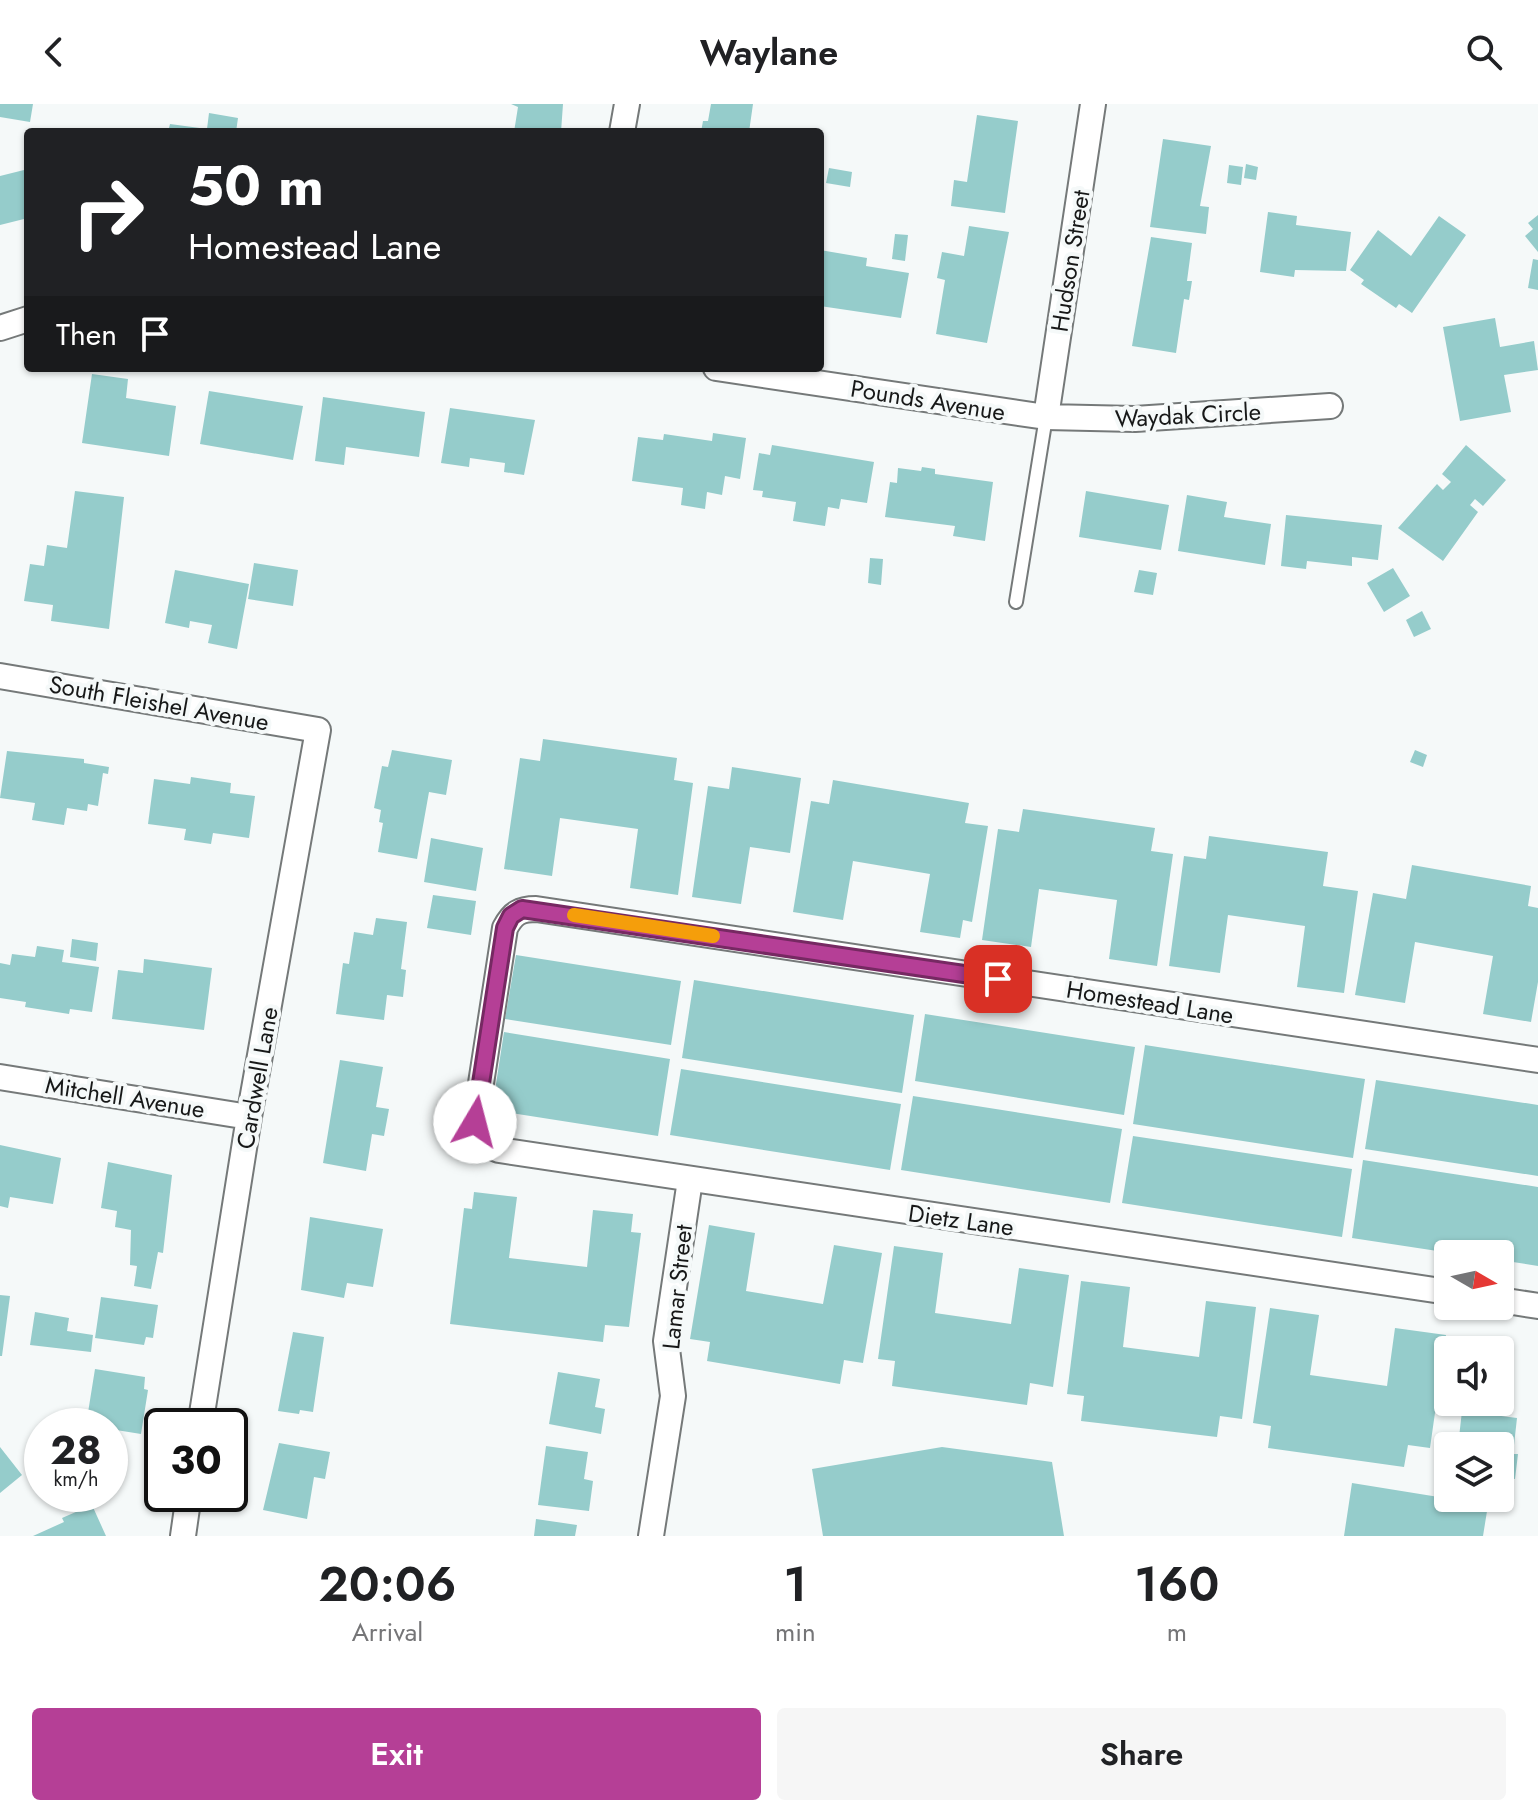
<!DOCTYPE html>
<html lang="en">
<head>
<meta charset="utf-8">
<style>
  :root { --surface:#fff; --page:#f6f6f6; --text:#202124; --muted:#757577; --accent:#b53f96 }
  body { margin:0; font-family:Jost,sans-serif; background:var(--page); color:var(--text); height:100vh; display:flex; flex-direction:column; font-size:30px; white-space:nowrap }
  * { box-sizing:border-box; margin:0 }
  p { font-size:26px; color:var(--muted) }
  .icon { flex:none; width:44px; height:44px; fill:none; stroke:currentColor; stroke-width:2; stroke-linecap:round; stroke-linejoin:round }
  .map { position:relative; height:1432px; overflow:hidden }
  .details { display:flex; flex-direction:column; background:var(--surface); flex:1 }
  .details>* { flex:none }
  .hud { position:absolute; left:24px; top:24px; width:800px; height:244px; border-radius:8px; box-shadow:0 2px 6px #0004; background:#202124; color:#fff; overflow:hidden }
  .needle { width:52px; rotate:99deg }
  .buttons { position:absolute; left:1434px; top:1136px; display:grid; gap:16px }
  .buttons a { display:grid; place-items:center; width:80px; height:80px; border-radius:8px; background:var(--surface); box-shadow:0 2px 6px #0004; font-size:40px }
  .speed { position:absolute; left:24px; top:1304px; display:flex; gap:16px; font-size:40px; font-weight:700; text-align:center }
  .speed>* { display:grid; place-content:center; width:104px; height:104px; border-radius:50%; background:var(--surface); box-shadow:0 2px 6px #0004; line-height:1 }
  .speed small { font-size:20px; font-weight:400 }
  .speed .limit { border:4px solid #111; border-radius:12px; background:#fff; color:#111 }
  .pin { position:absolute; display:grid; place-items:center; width:68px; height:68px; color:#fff; margin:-34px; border-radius:16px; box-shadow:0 4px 12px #0006 }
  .me { position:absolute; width:88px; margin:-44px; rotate:8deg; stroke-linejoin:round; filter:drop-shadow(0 0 6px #0008) }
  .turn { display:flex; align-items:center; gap:28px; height:168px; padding:0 32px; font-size:36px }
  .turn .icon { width:104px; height:104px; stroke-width:2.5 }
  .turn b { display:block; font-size:56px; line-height:68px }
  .then { display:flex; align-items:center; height:76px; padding:0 32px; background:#0003; gap:16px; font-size:30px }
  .eta { display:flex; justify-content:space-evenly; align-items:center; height:136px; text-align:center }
  .eta b { font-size:48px; font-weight:600; line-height:56px }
  .primary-button { display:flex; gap:16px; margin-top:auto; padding:16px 32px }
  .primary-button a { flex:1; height:92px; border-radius:8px; background:var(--accent); color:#fff; font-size:32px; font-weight:600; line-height:92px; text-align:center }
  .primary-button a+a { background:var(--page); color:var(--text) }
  header { display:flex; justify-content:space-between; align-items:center; height:104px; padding:0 32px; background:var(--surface); font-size:36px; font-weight:600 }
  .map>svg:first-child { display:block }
  .building { fill:#95cccb }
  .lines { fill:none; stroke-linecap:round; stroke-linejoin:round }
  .service-casing { stroke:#757979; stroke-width:16 }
  .minor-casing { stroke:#757979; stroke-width:28 }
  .service { stroke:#fff; stroke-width:12 }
  .minor { stroke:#fff; stroke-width:24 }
  .route-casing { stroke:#762962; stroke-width:20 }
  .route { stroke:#b53f96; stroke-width:14 }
  .slow { stroke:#f59e0b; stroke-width:14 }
  .labels { text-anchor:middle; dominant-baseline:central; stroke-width:8; stroke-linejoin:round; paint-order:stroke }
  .street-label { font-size:24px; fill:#171818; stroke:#f5f9f9 }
</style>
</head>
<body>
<header><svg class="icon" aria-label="back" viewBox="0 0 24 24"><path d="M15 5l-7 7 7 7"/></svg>Waylane<svg class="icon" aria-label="search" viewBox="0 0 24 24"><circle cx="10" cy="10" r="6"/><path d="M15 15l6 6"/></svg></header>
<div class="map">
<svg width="1538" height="1432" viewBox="0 0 1538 1432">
  <rect width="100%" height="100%" fill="#f5f9f9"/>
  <path class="building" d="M0,0H33L30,18L0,13Z
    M511,0H563L561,28H514L518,3Z
    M711,0H753L749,28H701L703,17H708Z
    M209,9L238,14L236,28H168L170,20L207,25Z
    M977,11L1018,17L1005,109L951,102L954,76L967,78Z
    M1163,35L1211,42L1200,102L1209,103L1206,130L1150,123Z
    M1246,60L1258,63L1256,76L1244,74Z
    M1229,61L1243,63L1241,81L1227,79Z
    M829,64L852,68L850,83L826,79Z
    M24,66L28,70V114L0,121V72Z
    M1268,108L1297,112L1296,121L1351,128L1346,167L1295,166L1294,173L1260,168Z
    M1538,111V148L1525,132L1533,125L1528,119Z
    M1439,112L1466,131L1412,209L1399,200L1396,204L1361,180L1364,176L1350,166L1378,126L1411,152Z
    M969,122L1009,128L987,239L936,230L945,176L937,174L942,148L964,152Z
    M895,130L908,131L905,157L892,155Z
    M1151,133L1192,139L1187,177H1192L1189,196L1184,195L1176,249L1132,242Z
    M820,146L867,154L866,162L909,169L901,214L820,202Z
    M1533,155L1538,156V186L1528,184Z
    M1495,214L1500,243L1534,237L1538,266L1504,271L1511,308L1460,317L1443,223Z
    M92,270L128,275L126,294L176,302L169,352L82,339Z
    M209,287L303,302L293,356L200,340Z
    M323,293L425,308L419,353L346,343L344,361L315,357Z
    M450,304L535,316L524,371L504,368L505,359L470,354L469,363L441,359Z
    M713,329L746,334L740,375L725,372L722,391L707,388L705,405L681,401L683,384L632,377L638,333L663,336L664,330L712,337Z
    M772,341L874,358L867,399L841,395L839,405L828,403L825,422L793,417L796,398L762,393L763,387L753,386L759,349L770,351Z
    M1466,341L1506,376L1483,402L1475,395L1470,401L1478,408L1443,457L1398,424L1437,380L1443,386L1451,378L1442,370Z
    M922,363L935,365V370L993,378L985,437L953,432L955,422L885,413L890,378L897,379L898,364L921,367Z
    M75,387L124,393L109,525L51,517L53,501L24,497L30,460L44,462L47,441L67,444Z
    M1086,387L1169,401L1161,446L1079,433Z
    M1187,391L1227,398L1224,413L1271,420L1265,461L1178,447Z
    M1286,411L1382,421L1378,456L1352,453V462L1307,457L1306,465L1281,462Z
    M870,454L883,455L881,481L868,479Z
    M254,459L298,466L293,502L248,495Z
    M1393,464L1410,492L1384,508L1367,479Z
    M175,466L249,480L237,545L208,539L212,521L190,517L189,524L165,519Z
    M1139,466L1157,469L1153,491L1134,488Z
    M1422,507L1431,525L1414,533L1406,516Z
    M543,635L677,654L674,676L693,679L678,791L630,784L638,725L560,714L552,772L504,765L520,654L540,657Z
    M392,646L452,656L446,691L429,688L417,755L378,748L383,719L379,718L381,706L374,704L382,662L388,663Z
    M1415,646L1427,651L1423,663L1410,658Z
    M7,647L84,655V659L109,663L108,670L103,669L98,702L88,700L87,707L67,704L64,721L32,716L35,699L0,694Z
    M732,663L801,674L790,749L750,743L741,800L692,793L708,682L729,685Z
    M191,673L231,679L230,689L255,692L249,734L213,729L211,740L184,736L186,725L148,720L154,675L190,680Z
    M833,676L969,699L965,719L988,722L972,818L963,816L960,834L920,828L930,770L853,757L843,816L793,808L811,697L829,700Z
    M1023,705L1155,724L1151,747L1173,750L1157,862L1109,855L1117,796L1039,785L1031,843L982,836L998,725L1019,728Z
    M1209,732L1328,748L1323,782L1358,787L1344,889L1297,883L1305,822L1228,811L1220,869L1169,862L1184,752L1206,755Z
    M431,734L483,744L476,787L424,778Z
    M1412,761L1531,782L1528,802L1538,804V878L1531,918L1483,910L1493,852L1415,838L1405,899L1355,891L1373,789L1406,795Z
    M433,791L476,797L471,831L427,824Z
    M376,814L407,818L401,865L406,866L403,893L387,891L384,916L336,910L343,859L349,860L354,828L373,831Z
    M72,835L98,839L96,857L70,853Z
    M37,842L64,846L62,858L99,863L92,908L70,905L69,910L25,903L26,898L0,894V859L10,861L12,850L35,853Z
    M516,851L681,877L671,941L505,915Z
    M144,855L212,864L204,926L112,915L118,866L143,869Z
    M694,876L914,911L902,989L682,954Z
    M925,910L1135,943L1124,1011L915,977Z
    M504,928L670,955L658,1032L492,1006Z
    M1145,941L1365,975L1353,1054L1133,1020Z
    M340,956L383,963L376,1003L389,1005L384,1032L372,1030L366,1067L323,1059Z
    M681,965L901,1000L890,1066L670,1031Z
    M1376,976L1538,1001V1072L1365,1045Z
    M913,992L1122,1025L1110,1099L901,1066Z
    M1133,1032L1352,1065L1342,1133L1122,1099Z
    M0,1041L61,1054L53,1100L10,1093L8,1104L0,1102Z
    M1363,1056L1538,1083V1162L1500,1156V1150H1457L1352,1134Z
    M108,1058L172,1071L163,1149L158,1148L151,1185L134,1182L137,1162L130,1161L131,1126L115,1123L117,1107L101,1104Z
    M474,1088L517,1093L509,1154L587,1163L593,1106L633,1110L631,1128L641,1129L629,1223L605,1221L603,1238L450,1220L464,1104L472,1105Z
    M310,1113L383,1125L373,1183L347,1179L344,1194L301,1186Z
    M709,1121L755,1129L746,1187L823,1200L834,1141L882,1149L863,1259L844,1256L840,1280L707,1257L710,1238L690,1235Z
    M894,1142L943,1149L935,1209L1011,1220L1019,1164L1069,1171L1053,1283L1030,1279L1027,1301L892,1282L895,1257L878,1255Z
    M1081,1177L1130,1183L1123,1243L1199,1253L1206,1197L1256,1203L1242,1315L1220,1312L1217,1333L1081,1317L1084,1292L1067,1290Z
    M0,1191L10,1192L2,1252H0Z
    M101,1193L158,1201L153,1234L146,1233L144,1241L95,1234Z
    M1270,1204L1319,1211L1310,1271L1387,1282L1395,1224L1446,1231L1430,1344L1408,1341L1404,1363L1268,1344L1271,1322L1253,1319Z
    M35,1208L69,1214L67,1227L93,1231L91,1248L30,1241Z
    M293,1228L324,1233L313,1308L300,1306L299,1310L278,1307Z
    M95,1265L145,1273L144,1285L148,1286L141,1330L110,1325V1322L86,1321Z
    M558,1268L600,1275L595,1303L605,1305L601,1330L549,1320Z
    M1462,1307L1517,1314L1513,1350H1518L1515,1375L1508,1374L1506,1390H1500V1342H1458Z
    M279,1339L330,1348L325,1375L314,1373L307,1415L263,1406Z
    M546,1342L588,1348L584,1375L593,1377L589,1407L538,1401Z
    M1446,1342H1448V1383L1441,1382Z
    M0,1343L22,1371L0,1389Z
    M942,1343L1052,1358L1064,1432H823L812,1365Z
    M1352,1379L1488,1401L1483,1432H1344Z
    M92,1401L106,1432H33L64,1418L62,1414Z
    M536,1415L577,1421L575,1432H534Z"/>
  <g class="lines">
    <g class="service-casing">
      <path id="service" d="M1016,498L1046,313"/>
    </g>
    <g class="minor-casing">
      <path id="minor" d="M622,28L627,0
        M0,224L28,215
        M716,264L1046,313L1135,315L1330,302
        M1046,313L1093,0
        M0,572L318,626L249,1013L200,1322
        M0,973L249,1013
        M1448,1188L499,1046L487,1041L475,1018L505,824C513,809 520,805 536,805L1538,956
        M1500,1196L1538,1202
        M183,1432L189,1390
        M651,1432L673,1292L666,1237L690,1076"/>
    </g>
    <use href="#service" class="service"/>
    <use href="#minor" class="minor"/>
  </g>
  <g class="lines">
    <g class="route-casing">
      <path id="route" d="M475,1018L505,824L511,812L522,805L998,875"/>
    </g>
    <use href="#route" class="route"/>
    <path class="slow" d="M574,811L713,832"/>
  </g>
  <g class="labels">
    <g class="street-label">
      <text transform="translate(1070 157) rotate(-81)">Hudson Street</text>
      <text transform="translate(928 296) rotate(9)">Pounds Avenue</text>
      <text transform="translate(1188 311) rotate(-3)">Waydak Circle</text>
      <text transform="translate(159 599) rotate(10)">South Fleishel Avenue</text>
      <text transform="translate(1150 898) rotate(9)">Homestead Lane</text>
      <text transform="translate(257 974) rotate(-80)">Cardwell Lane</text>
      <text transform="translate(125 993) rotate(9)">Mitchell Avenue</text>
      <text transform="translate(961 1116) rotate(8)">Dietz Lane</text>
      <text transform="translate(677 1183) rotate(-84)">Lamar Street</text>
    </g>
  </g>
</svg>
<div class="buttons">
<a><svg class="needle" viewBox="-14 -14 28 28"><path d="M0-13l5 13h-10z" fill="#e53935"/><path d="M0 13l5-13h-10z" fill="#757577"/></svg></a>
<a><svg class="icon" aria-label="sound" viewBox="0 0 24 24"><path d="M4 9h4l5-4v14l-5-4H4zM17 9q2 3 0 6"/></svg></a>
<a><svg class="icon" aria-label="layers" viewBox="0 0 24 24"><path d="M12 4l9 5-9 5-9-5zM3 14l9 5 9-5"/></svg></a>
</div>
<div class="speed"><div>28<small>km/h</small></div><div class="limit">30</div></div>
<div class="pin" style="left:998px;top:875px;background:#d93025"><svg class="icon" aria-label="arrive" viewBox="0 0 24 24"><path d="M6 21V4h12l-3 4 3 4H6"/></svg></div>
<svg class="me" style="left:475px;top:1018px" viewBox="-20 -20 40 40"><circle r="19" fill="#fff"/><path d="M0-13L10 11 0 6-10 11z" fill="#b53f96"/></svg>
<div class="hud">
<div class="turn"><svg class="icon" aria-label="right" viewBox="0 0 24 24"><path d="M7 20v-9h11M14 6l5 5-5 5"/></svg><div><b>50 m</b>Homestead Lane</div></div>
<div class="then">Then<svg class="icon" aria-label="arrive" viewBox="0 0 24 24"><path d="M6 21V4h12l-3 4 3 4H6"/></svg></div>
</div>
</div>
<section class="details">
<div class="eta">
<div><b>20:06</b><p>Arrival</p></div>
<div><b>1</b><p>min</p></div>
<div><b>160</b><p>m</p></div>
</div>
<div class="primary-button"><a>Exit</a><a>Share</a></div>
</section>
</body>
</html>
